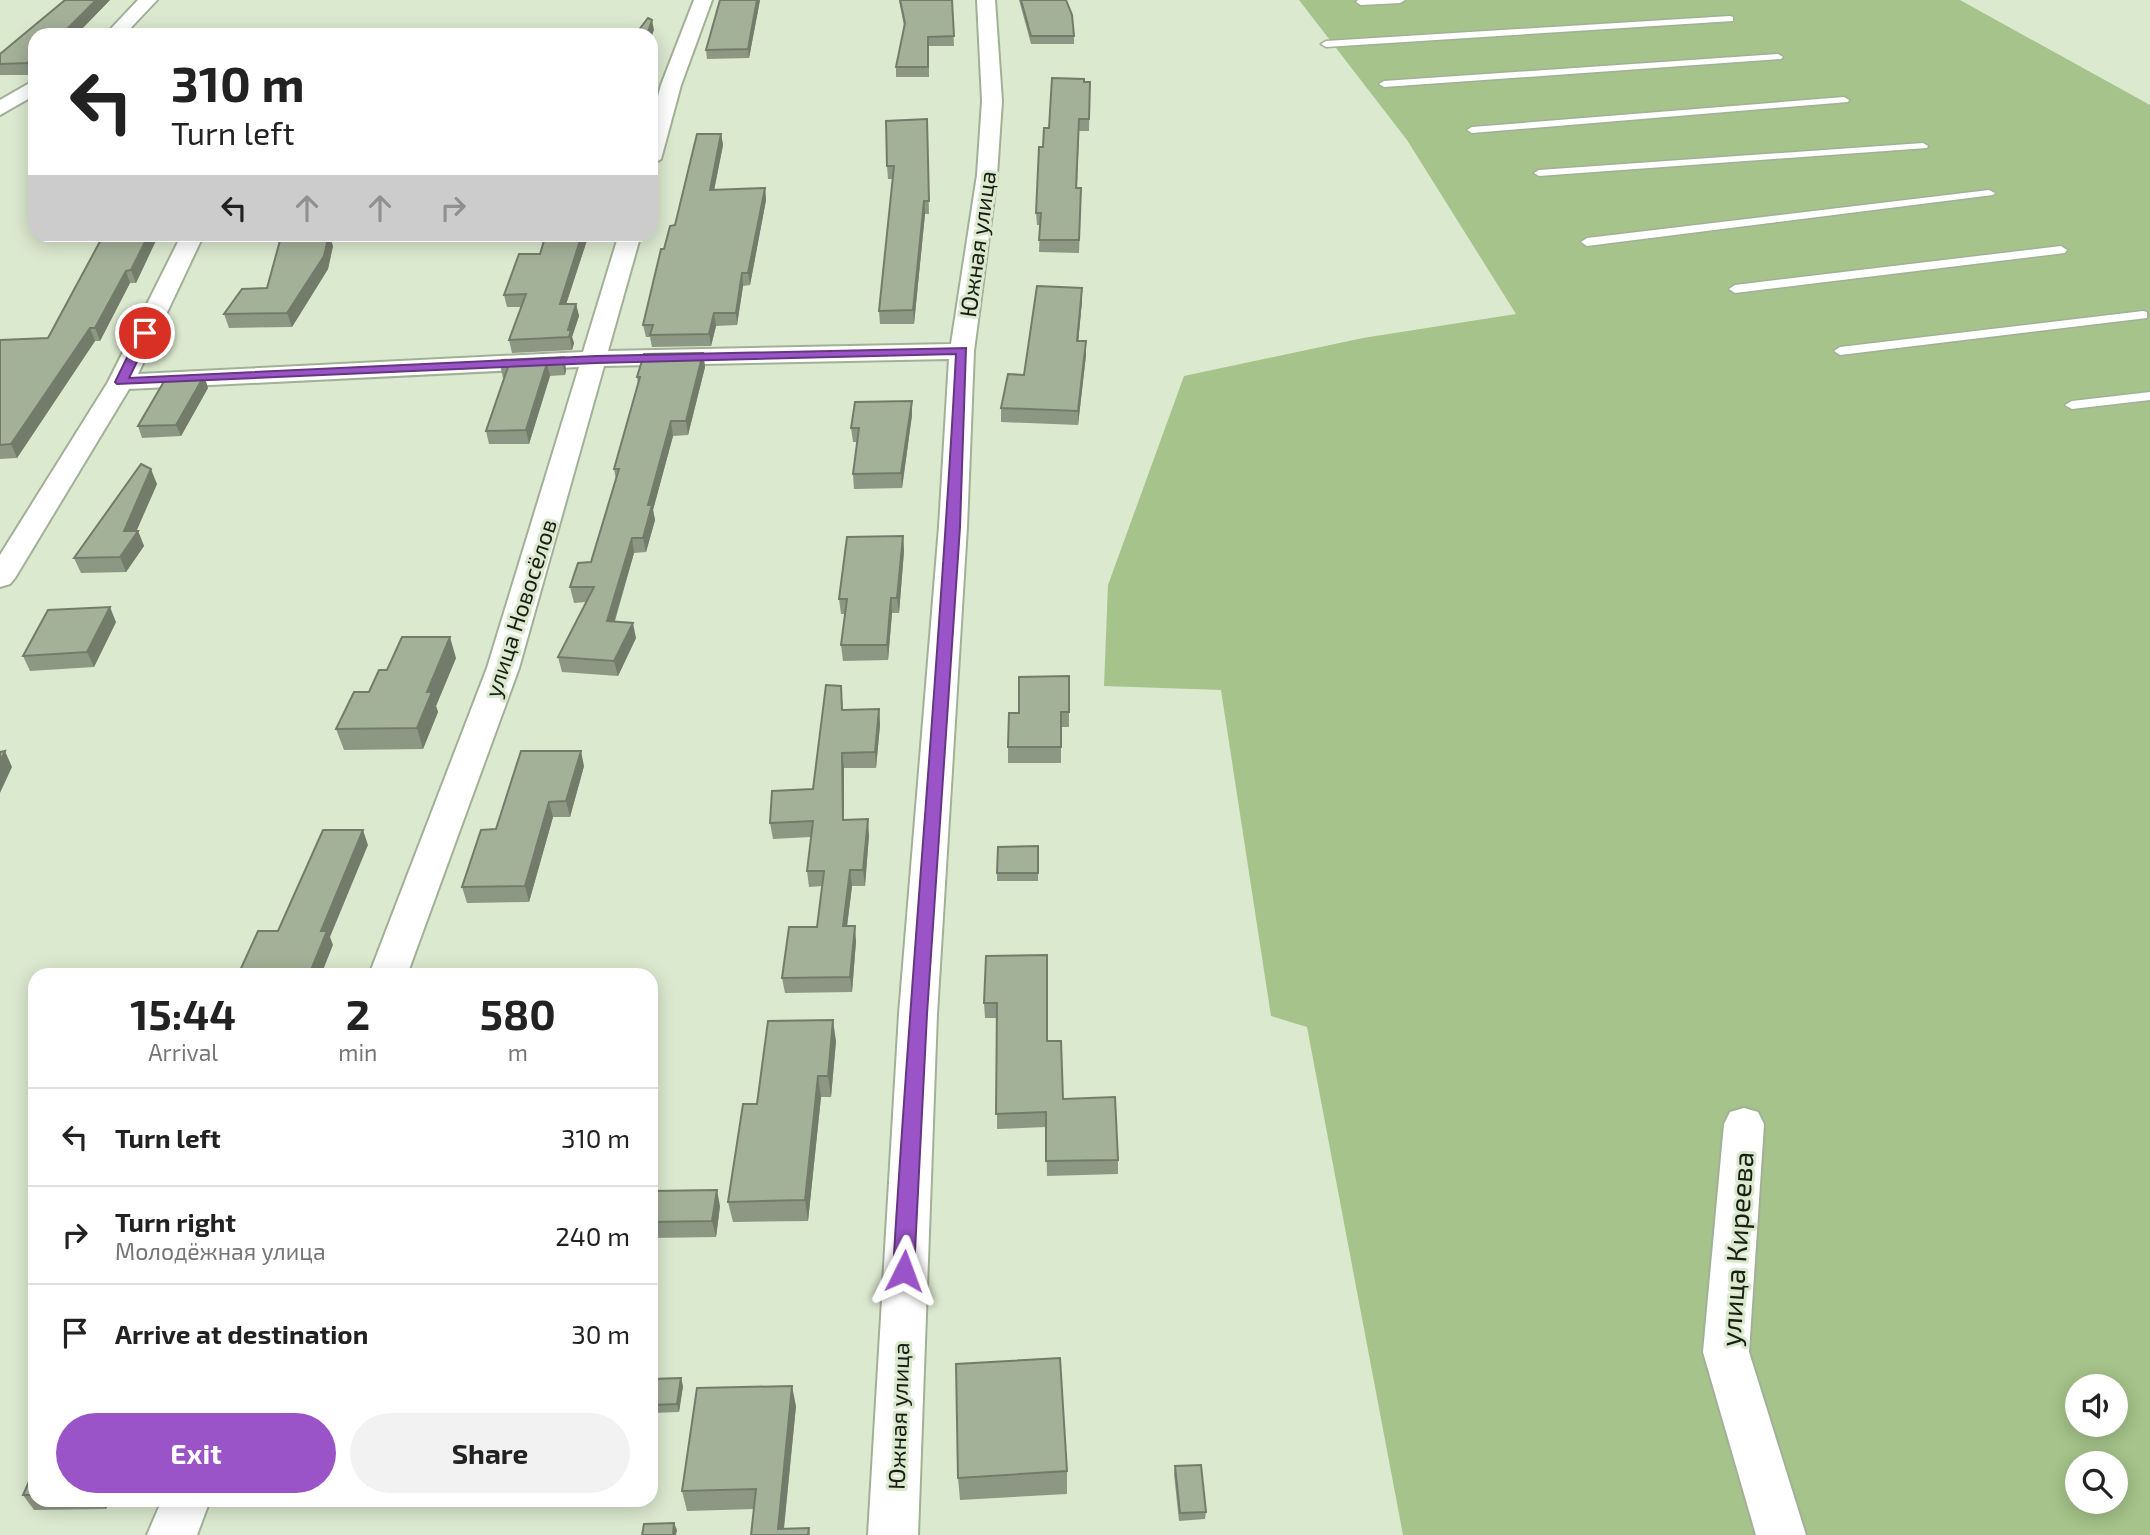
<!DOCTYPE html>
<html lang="en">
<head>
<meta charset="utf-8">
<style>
  :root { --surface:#fff; --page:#f2f2f2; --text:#222; --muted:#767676; --line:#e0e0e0; --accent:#9b54c7 }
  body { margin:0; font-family:"Exo 2",sans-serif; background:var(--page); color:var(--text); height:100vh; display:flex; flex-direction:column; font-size:26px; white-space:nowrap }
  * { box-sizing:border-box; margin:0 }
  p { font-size:23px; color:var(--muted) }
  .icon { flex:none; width:38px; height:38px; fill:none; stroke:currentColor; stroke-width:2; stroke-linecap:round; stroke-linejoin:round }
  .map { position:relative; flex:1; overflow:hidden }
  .panel { position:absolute; left:28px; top:968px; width:630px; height:539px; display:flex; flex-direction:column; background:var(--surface); border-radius:21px; box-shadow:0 4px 18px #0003 }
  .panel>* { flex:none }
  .banner { position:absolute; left:28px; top:28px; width:630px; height:214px; border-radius:21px; box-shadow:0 4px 18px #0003; background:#fff; color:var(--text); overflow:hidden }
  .controls { position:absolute; left:2065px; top:1374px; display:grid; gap:14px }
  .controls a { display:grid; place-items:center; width:63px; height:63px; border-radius:50%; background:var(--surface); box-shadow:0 4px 18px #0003; font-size:35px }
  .pin { position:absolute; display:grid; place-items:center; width:60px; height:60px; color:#fff; margin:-30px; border:4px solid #fff; border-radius:50%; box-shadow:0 2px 7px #0007 }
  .me { position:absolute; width:77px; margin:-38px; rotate:3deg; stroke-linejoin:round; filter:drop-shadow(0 0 5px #0008) }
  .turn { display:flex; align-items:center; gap:24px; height:147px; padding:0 28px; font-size:32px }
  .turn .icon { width:91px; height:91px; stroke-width:2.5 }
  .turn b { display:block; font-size:49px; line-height:60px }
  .lanes { display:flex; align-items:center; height:66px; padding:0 28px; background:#0003; justify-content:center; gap:35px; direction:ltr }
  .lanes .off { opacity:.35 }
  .eta { display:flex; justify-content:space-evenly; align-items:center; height:119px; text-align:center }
  .eta b { font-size:42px; font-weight:700; line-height:49px }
  .button { display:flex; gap:14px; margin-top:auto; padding:14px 28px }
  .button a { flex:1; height:80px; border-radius:42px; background:var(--accent); color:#fff; font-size:28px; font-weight:700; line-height:80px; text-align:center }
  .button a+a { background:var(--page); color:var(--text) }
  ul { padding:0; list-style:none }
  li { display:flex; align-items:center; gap:21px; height:98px; padding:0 28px; border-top:2px solid var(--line) }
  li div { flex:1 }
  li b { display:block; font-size:26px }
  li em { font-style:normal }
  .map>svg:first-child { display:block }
  .green { fill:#a5c38a; fill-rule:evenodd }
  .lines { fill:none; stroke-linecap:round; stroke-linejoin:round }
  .lane-casing { stroke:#a2b097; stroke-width:3 }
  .street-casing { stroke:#a2b097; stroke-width:4 }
  .lane { fill:#fff; fill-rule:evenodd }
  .street { fill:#fff; fill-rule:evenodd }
  .wall { fill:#8d9884 }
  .shaded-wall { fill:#737c6b }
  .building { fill:#a4b199; stroke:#737c6b; stroke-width:2 }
  .route { fill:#9b54c7; stroke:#653781; stroke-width:2 }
  .labels { text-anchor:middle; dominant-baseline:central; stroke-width:6; stroke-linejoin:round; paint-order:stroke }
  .street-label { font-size:23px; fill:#191e15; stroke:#dbe9cf }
  .near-street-label { font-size:28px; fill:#191e15; stroke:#dbe9cf }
</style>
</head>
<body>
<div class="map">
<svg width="2150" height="1535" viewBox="0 0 2150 1535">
  <rect width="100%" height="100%" fill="#dbe9cf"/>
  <path class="green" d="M1299,0H1960L2150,105V1535H1403L1307,1027L1271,1016L1221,690L1104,686L1108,585L1184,376L1363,338L1516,314L1407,140ZM2077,1386H2116V1424H2077ZM2077,1463H2116V1502H2077Z"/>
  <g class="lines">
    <g class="lane-casing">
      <path id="lane" d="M1358,0H1405L1400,3L1361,5L1356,2Z
        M1730,16L1733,17V21L1326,47L1321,44L1326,41Z
        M1778,54L1783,57L1781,59L1384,87L1379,84L1384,81Z
        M1844,97L1849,100L1848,102L1472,133L1467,130L1472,127Z
        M1923,143L1928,146L1927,148L1539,176L1534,173L1539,170Z
        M1989,190L1995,193L1993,195L1587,246L1581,242L1587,238Z
        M2061,246L2067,250L2065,253L1735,293L1729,289L1735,285Z
        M2143,311L2147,312V318L1840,355L1834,351L1840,347Z
        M2150,392V400L2072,409L2065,405L2072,401Z"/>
    </g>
    <g class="street-casing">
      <path id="street" d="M138,0H157L124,35H105Z
        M694,0H712L681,85L661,159L651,165V122L661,85Z
        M977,0H995L1002,101L997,175L974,351L967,527L937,1014L918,1535H868L899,1014L939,527L949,359L604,366L519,668L407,975H369L487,668L579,367L129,389L15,578L10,584L0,587V555L108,382L182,234H204L138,374L583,352L619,234H641L608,351L951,344L977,175L982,101Z
        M35,80V95L0,115V100Z
        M1744,1108L1758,1112L1764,1124L1749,1352L1806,1535H1756L1703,1352L1724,1124L1730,1112Z
        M162,1500H210L197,1535H147Z"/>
    </g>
    <use href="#lane" class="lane"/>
    <use href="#street" class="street"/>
  </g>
  <path class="wall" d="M65,0H110L76,35H35V72L31,75H0V54Z
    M760,0L749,58L707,59L706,50Z
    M899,0H952L954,46H929V77H896V67L904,26Z
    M1019,0H1066L1074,36V44H1031Z
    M1084,82H1090L1089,131H1079L1077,188L1081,201L1079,253L1039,252L1040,225H1037L1036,213L1043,147Z
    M927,119L929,214H925L914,324H880L879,311L893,179H888L887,166Z
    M721,134L723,145L714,190L765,188L766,200L750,285L743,286L737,325L716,326L711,346L652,347L650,337H646L643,325L664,249Z
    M71,234H159L136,283H130L100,341H95L17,458L0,459V340L48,338L102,240H73Z
    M546,234H589L566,304H576L579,316L572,337L574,343L572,350L512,353L509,340L521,307H507L504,295L540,254Z
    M333,246L328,269L292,327L229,328L224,314L267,288Z
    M1082,288V301L1078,341L1086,355L1078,425L1001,422V408L1024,375Z
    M703,353L705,367L688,435L673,436L653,510L655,520L646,552L634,553L615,621L636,638L618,676L562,672L558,657L586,602L574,603L570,587L591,562L616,480L614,469L638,385L637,377Z
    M564,357L566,370L565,375L550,376L529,444H489L486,431L504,378H503L500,365Z
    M204,376L208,388L181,436L142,438L138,426Z
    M912,401V415L902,488L854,489L853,474L857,442H853L851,428Z
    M157,484L136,531H138L144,546L126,572L81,573L74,558Z
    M903,536L904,551L899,613H892L888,660L843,661L841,645L845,614H841L839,599Z
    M116,622L94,667L30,671L23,656Z
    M456,658L436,706L438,712L423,749L344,750L336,729L387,670Z
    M1069,676V727H1061V763H1008V747L1019,713Z
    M841,686L843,710L879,709L880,725L876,768H844V820L869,835L865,886H852L847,926L856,941L852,992L785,993L782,978L817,927L822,886L809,887L807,871L811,837L773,839L770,823L813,789Z
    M584,766L570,817H553L529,902L467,903L462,887L496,829Z
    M1038,846V881H997V873Z
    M986,956L1047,1041L1063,1099L1118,1160V1174L1047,1176L1046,1127L997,1129V1018H985L984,1003Z
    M836,1041L831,1097H821L808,1221L733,1222L728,1202Z
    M651,1191L720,1206L716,1237L651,1238Z
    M651,1379L683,1386L679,1412L651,1413Z
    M796,1406L784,1529L809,1528L810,1535H751L754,1509L687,1511L682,1491Z
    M1175,1466L1206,1512L1205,1519L1179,1521L1174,1474Z
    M35,1468V1500H110L106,1509L34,1510L23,1495Z
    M1067,1471V1494L960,1500L958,1478Z"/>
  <path class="shaded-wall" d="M96,0H110L76,35H61Z
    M757,0H760L749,58L748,49Z
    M652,20L654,30L651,38V35H647Z
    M35,57V72L31,75L27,63Z
    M721,134L723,145L712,201L710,190Z
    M765,188L766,200L750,285L748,273Z
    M924,201L925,214L914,324L913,310Z
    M149,234H159L136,283L131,270Z
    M329,234L333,246L328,269L292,327L287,313Z
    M582,234H589L562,317L560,304Z
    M126,271L130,283L100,341L95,328Z
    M742,273L743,286L737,325L736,313Z
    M1082,288V301L1077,355V341Z
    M576,304L579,316L572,337L574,343L572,350L568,330Z
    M714,313L716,326L711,346L709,334Z
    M90,328L95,341L17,458L11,444Z
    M1086,341V355L1078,425V411Z
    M703,353L705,367L688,435L686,421Z
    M564,357L566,370L565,375L562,362Z
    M547,363L550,376L529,444L526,430Z
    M204,376L208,388L181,436L176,425Z
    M912,401V415L902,488L901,473Z
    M671,421L673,436L653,510L655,520L646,552L643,538L648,505Z
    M151,469L157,484L133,539L138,531L144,546L126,572L120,557L124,531Z
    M903,536L904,551L899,613L897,598Z
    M632,538L634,553L610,636L607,621Z
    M891,598L892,613L888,660L887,645Z
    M110,607L116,622L94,667L87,652Z
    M633,623L636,638L618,676L614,661Z
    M450,637L456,658L436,706L438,712L423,749L417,728L427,692Z
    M879,709L880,725L876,768L875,752Z
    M5,751L12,767L0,793V761Z
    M581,751L584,766L570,817L566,801Z
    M842,753L844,768V835L843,820Z
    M549,802L553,817L529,902L525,886Z
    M868,819L869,835L865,886L863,870Z
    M363,830L368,845L330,937L333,945L321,975H309L321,931Z
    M850,870L852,886L845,942L843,926Z
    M855,926L856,941L852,992L850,977Z
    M833,1020L836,1041L831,1097L828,1076Z
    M818,1076L821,1097L808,1221L805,1200Z
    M717,1190L720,1206L716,1237L712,1221Z
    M681,1378L683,1386L679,1412L677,1404Z
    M792,1386L796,1406L783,1535L778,1529Z
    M99,1500H110L106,1509Z
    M674,1523L677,1530L676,1535H673Z"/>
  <path class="building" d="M65,0H96L61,35H35V57L27,63L0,64V54Z
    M720,0H757L748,49L706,50Z
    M900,0H952L954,36L928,37V67H896L905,23Z
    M1021,0H1066L1072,15L1074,36H1031Z
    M648,18L652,20L647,35H635Z
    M1052,78L1084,79V82H1090L1089,119H1079L1076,188H1081L1079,240H1039L1041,213H1036L1039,147H1043L1044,128H1049Z
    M927,119L929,201H924L913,310L879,311L894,166H887L886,121Z
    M697,134H721L710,190L765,188L748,273H742L736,313H714L709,334L650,335L653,325H643L661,249H664L670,226L675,225Z
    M104,234H149L131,270L126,271L95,328H90L11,444L0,445V340L48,338Z
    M314,234H329L324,256L287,313L224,314L242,289L267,288L281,237Z
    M546,234H582L560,304H576L568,330H571L569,337L509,340L526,294L504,295L519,254H540Z
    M1037,286L1082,288L1077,341H1086L1078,411L1001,408L1008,374L1024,375Z
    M703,353L686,421H671L648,505H652L643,538H632L607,621L633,623L614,661L558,657L594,587H570L578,563L591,562L619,469H614L640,377H637L644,354Z
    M564,357L562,362L547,363L526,430L486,431L509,364L500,365L502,360Z
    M204,376L176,425L138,426L166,378Z
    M912,401L901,473L853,474L859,428H851L855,402Z
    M141,464L151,469L124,531H138L120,557L74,558Z
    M903,536L897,598H891L887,645H841L847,599H839L847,537Z
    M110,607L87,652L23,656L48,610Z
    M402,637H450L427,692H432L417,728L336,729L354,692H369L379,670H387Z
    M1069,676V712H1061V747H1008L1009,713H1019V677Z
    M826,685L841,686L842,710L879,709L875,752L842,753L843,820L868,819L863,870H850L843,926H855L850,977L782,978L789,927H817L824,871H807L813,821L770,823L772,791L813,789Z
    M5,751L0,761V752Z
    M521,751H581L566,801L549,802L525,886L462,887L481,830L496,829Z
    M323,830H363L321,931H327L309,975H238L258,931H278Z
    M1038,846V873H997L998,847Z
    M1047,955V1041H1061L1063,1099L1115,1097L1118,1160L1046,1161V1112L996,1114L997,1003H984L986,956Z
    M833,1020L828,1076H818L805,1200L728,1202L743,1104H757L768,1021Z
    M717,1190L712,1221L651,1222V1191Z
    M1060,1358L1067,1471L958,1478L956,1364Z
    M681,1378L677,1404L651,1405V1379Z
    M792,1386L778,1529L809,1528L808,1535H751L756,1489L682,1491L697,1388Z
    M1201,1465L1206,1512L1180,1513L1175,1466Z
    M35,1468V1495H23Z
    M674,1523L673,1535H642L644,1524Z"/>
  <path class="route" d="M145,329L151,333L129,378L596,356L966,348L960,527L927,1014L914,1271L911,1277L904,1280L896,1277L893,1271C911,965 940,660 956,354L596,363L117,384L115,382L139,333Z"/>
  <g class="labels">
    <g class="street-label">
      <text transform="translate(977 244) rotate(-82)">Южная улица</text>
      <text transform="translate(520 608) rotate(-72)">улица Новосёлов</text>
      <text transform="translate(898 1416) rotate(-88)">Южная улица</text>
    </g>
    <g class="near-street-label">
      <text transform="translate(1736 1249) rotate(-86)">улица Киреева</text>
    </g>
  </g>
</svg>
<div class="controls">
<a><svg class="icon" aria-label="sound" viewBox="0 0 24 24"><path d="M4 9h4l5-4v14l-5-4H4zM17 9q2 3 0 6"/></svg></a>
<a><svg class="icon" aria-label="search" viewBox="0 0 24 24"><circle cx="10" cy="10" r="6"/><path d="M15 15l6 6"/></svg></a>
</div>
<div class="pin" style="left:145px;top:333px;background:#d93025"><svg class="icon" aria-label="arrive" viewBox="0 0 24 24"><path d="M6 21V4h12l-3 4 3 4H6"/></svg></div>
<svg class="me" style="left:904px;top:1271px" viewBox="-20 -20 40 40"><path d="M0-17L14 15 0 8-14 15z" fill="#9b54c7" stroke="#fff" stroke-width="4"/></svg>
<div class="banner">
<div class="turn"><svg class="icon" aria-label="left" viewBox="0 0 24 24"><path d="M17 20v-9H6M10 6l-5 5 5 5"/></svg><div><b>310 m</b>Turn left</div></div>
<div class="lanes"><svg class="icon" aria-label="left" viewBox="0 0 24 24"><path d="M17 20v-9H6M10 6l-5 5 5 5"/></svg><svg class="icon off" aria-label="ahead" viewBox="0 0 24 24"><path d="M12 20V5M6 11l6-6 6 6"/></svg><svg class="icon off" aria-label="ahead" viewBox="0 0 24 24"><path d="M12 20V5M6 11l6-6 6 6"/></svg><svg class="icon off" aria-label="right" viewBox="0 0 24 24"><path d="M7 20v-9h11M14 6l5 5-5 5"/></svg></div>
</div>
<section class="panel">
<div class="eta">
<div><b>15:44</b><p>Arrival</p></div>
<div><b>2</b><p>min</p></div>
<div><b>580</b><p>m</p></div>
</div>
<ul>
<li><svg class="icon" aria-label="left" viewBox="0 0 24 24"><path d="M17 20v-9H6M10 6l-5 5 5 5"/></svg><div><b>Turn left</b></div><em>310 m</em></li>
<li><svg class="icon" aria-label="right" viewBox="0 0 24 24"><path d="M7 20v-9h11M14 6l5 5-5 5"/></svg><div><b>Turn right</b><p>Молодёжная улица</p></div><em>240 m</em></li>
<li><svg class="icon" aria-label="arrive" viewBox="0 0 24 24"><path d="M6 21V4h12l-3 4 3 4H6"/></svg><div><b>Arrive at destination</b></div><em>30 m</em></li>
</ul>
<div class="button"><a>Exit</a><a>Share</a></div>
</section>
</div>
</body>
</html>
